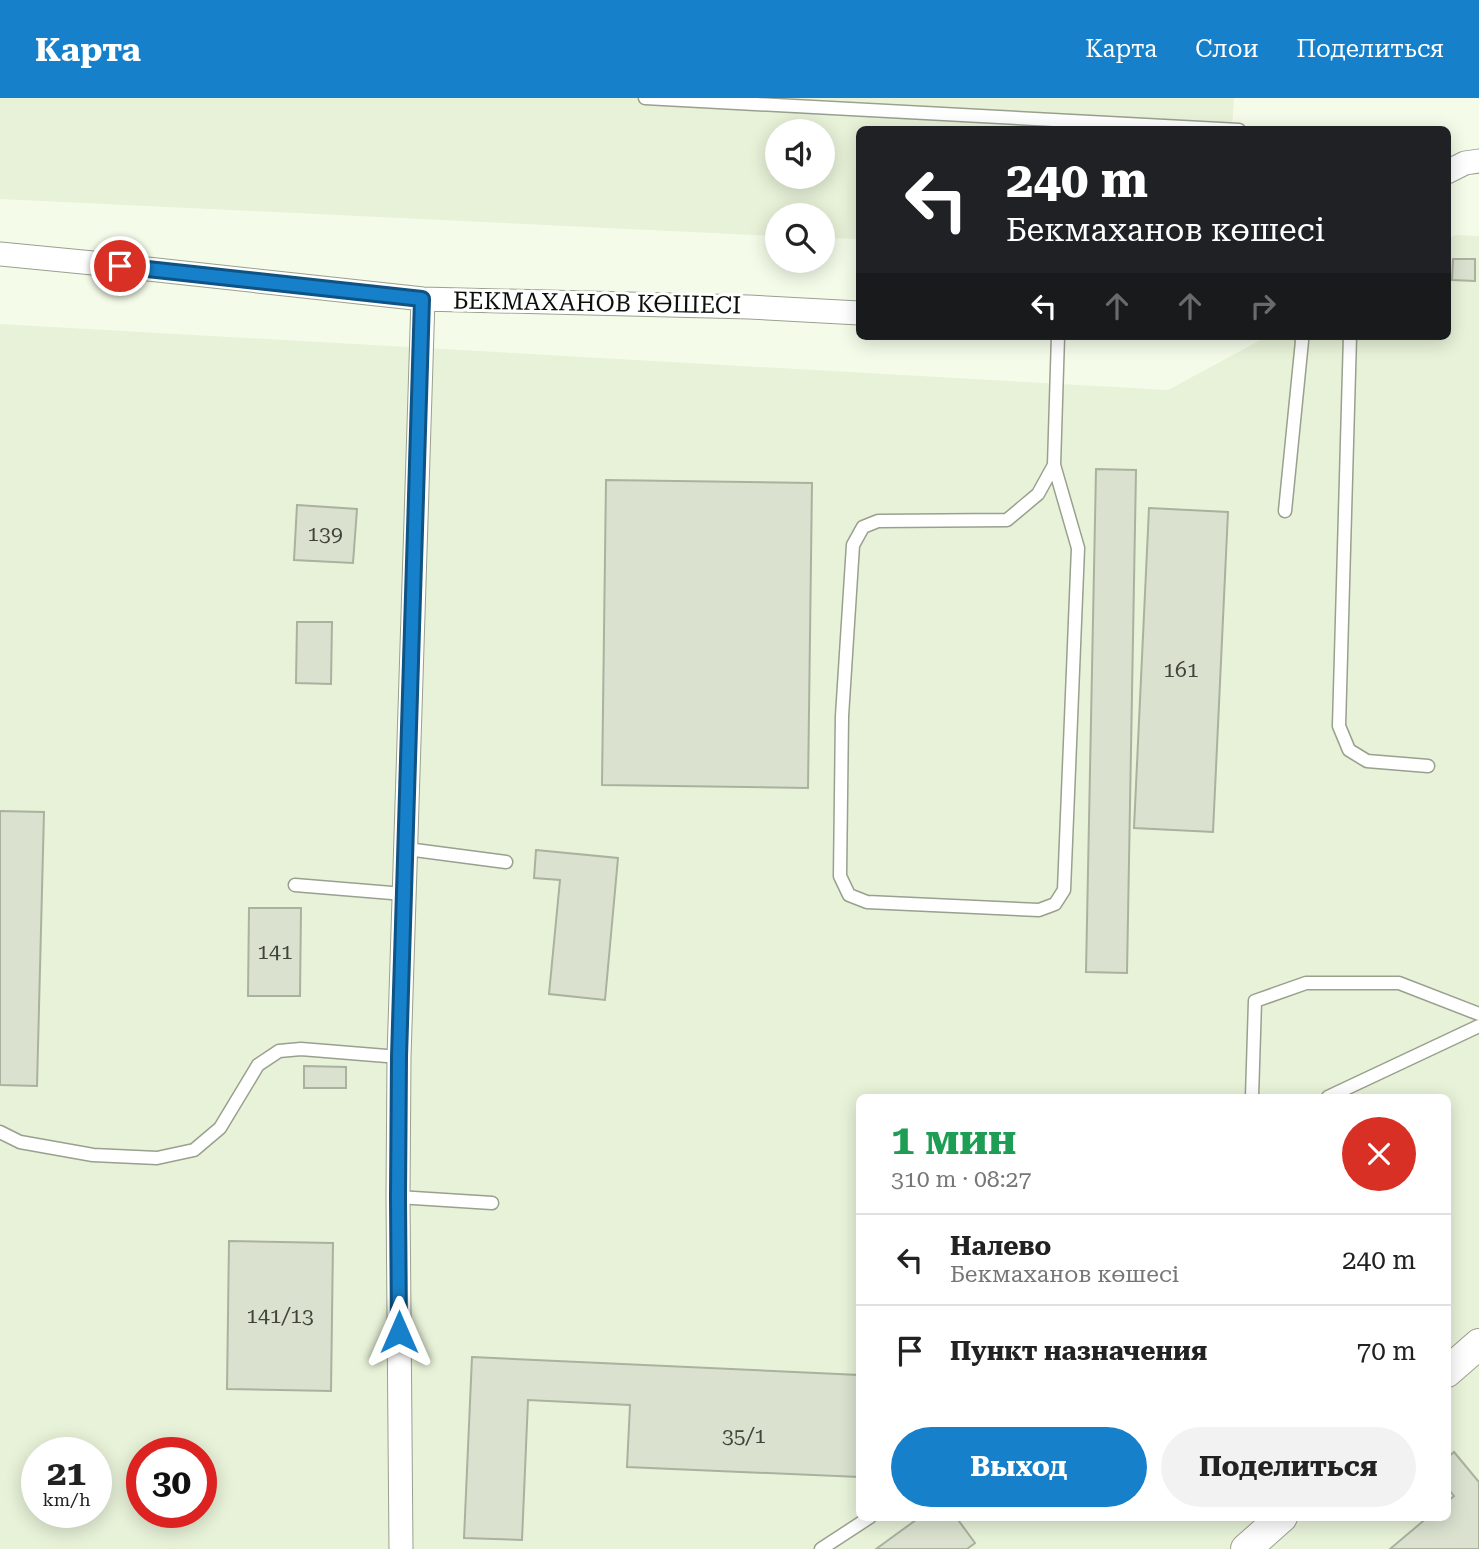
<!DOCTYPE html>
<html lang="ru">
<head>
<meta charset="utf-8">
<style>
  :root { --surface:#fff; --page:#f2f2f2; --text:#222; --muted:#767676; --line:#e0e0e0; --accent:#1680ca }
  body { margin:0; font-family:"Roboto Serif",serif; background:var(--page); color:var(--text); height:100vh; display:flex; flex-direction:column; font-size:26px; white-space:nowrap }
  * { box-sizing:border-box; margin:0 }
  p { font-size:23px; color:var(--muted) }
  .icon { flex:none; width:38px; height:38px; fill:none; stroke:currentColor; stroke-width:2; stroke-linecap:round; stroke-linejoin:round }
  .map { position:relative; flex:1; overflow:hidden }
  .details { position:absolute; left:856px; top:996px; width:595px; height:427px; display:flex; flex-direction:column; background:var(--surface); border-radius:10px; box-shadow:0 4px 18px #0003 }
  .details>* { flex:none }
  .top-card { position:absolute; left:856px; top:28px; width:595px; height:214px; border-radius:10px; box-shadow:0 4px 18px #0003; background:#202124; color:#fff; overflow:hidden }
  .controls { position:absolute; left:765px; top:21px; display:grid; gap:14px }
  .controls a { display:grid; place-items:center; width:70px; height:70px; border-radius:50%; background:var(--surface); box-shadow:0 4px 18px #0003; font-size:35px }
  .speed { position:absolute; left:21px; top:1339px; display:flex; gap:14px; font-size:35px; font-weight:700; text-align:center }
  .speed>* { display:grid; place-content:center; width:91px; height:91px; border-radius:50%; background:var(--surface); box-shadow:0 4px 18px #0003; line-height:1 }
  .speed small { font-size:18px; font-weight:400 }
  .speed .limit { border:10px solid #d22; background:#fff; color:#111 }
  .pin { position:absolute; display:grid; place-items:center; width:60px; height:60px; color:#fff; margin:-30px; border:4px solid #fff; border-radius:50%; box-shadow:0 2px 7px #0007 }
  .me { position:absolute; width:77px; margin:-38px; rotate:0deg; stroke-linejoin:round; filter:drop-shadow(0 0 5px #0008) }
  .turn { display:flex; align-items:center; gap:24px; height:147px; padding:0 35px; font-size:32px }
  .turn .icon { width:91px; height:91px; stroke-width:2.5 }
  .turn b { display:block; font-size:49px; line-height:60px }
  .lanes { display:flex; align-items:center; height:66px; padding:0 35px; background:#0003; justify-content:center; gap:35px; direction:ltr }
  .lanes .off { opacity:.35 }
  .round { display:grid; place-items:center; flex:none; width:74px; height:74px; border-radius:37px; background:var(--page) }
  .head { display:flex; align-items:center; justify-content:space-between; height:119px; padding:0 35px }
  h1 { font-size:42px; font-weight:700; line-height:52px; color:#1e9e55 }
  .primary-button { display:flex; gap:14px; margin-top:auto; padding:14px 35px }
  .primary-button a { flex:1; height:80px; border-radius:42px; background:var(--accent); color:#fff; font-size:28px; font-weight:700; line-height:80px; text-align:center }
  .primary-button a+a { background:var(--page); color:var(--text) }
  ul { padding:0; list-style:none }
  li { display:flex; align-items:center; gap:21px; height:91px; padding:0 35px; border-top:2px solid var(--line) }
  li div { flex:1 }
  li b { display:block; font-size:26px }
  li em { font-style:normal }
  header { display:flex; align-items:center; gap:42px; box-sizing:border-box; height:98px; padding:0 35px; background:var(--accent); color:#fff }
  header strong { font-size:33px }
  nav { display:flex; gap:38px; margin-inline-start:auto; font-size:24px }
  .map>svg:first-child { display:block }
  .built { fill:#e8f2d8; fill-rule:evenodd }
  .building { fill:#dae2cf; stroke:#aab19f; stroke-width:2 }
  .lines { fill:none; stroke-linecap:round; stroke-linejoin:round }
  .service-casing { stroke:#99a08e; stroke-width:15 }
  .minor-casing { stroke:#99a08e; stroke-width:25 }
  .tertiary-casing { stroke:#99a08e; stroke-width:32 }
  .service { stroke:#fff; stroke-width:12 }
  .minor { stroke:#fff; stroke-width:23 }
  .tertiary { stroke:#fff; stroke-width:30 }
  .route-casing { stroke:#0e5383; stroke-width:18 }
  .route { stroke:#1680ca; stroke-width:12 }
  .labels { text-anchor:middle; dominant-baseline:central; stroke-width:6; stroke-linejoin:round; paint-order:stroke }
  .number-label { font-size:21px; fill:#40443a }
  .street-label { font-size:24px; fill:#0d1009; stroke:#fff }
</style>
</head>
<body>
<header>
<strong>Карта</strong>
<nav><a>Карта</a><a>Слои</a><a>Поделиться</a></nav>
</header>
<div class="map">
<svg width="1479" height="1451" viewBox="0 0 1479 1451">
  <rect width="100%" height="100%" fill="#f4fce9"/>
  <path class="built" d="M0,0H1234L1232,31L859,32V141L823,140L822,117H777V138L0,101ZM777,33H822V79H777Z
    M1456,137L1479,138V1451H0V226L1168,292L1268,238H1447V141ZM859,999H1447V1419H859ZM37,1354H96V1414H37ZM142,1354H201V1414H142Z"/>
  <path class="building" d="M1453,161H1475V183L1452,182Z
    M1096,371L1136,372L1127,875L1086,874Z
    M606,382L812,385L808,690L602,687Z
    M297,407L357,411L353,465L294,462Z
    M1149,410L1228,414L1213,734L1134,730Z
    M297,524H332L331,586L296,585Z
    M0,713L44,714L37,988L0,987Z
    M536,752L618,760L605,902L549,896L560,782L534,780Z
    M249,810H301L300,898H248Z
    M304,968L346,969V990H304Z
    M229,1143L333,1145L331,1293L227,1291Z
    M472,1259L859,1277V1379L627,1369L630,1307L528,1302L522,1442L464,1440Z
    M1454,1354L1479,1384V1451H1390L1428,1419H1447V1404L1454,1398L1447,1389V1360Z
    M920,1419H956L975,1445L967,1451H876Z"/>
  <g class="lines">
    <g class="service-casing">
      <path id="service" d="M645,0L1239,32
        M1350,238L1339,628L1349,652L1367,663L1428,668
        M1054,367L1038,396L1007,422L878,423L863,429L853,447L842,618L840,778L849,797L867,804L1039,812L1055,806L1064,792L1078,450L1054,367L1058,238
        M1285,413L1302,243L1301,238
        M407,751L506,764
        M295,787L404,796
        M1252,999L1255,903L1306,885H1399L1479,916
        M1328,999L1479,928
        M0,1034L20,1044L93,1057L157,1060L194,1052L220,1030L258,967L279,953L301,951L399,959
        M398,1099L492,1105
        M821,1451L870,1419"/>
    </g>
    <g class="minor-casing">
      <path id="minor" d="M1447,74L1465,65L1479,63
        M0,156L93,165L423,201L749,209L859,215
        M401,1451L398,1099L399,959L423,201"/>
    </g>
    <g class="tertiary-casing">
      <path id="tertiary" d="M1447,1274L1479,1246
        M1246,1451L1282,1419"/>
    </g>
    <use href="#service" class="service"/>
    <use href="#minor" class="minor"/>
    <use href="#tertiary" class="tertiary"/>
  </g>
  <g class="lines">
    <g class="route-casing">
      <path id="route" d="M120,168L422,201L399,959L398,1099L399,1234"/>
    </g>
    <use href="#route" class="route"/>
  </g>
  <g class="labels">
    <g class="number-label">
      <text x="325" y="436">139</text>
      <text x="1181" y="572">161</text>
      <text x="275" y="854">141</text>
      <text x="280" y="1218">141/13</text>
      <text x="744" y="1338">35/1</text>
    </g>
    <g class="street-label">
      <text transform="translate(597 205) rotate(1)">БЕКМАХАНОВ КӨШЕСІ</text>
    </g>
  </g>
</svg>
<div class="controls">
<a><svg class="icon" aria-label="sound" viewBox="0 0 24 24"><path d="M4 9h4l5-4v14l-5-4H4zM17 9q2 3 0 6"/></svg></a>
<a><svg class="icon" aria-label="search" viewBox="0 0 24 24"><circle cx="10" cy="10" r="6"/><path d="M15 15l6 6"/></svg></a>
</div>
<div class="speed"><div>21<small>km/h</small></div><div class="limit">30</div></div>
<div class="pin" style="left:120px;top:168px;background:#d93025"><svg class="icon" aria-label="arrive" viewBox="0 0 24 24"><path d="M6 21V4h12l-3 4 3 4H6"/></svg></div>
<svg class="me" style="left:399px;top:1234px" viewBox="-20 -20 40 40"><path d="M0-17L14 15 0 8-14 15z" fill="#1680ca" stroke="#fff" stroke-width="4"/></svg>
<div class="top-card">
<div class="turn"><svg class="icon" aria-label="left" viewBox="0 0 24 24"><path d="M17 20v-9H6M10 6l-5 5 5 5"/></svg><div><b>240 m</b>Бекмаханов көшесі</div></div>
<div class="lanes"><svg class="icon" aria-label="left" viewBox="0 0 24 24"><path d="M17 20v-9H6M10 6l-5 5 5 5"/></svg><svg class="icon off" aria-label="ahead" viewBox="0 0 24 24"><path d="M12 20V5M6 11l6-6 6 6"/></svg><svg class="icon off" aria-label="ahead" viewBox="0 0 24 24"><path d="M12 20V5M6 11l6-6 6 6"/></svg><svg class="icon off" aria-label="right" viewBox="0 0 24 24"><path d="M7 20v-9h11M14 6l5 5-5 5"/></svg></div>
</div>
<section class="details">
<div class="head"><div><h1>1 мин</h1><p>310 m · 08:27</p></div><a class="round" style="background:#d93025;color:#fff"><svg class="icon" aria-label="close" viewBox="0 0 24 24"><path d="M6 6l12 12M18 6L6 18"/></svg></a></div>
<ul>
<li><svg class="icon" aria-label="left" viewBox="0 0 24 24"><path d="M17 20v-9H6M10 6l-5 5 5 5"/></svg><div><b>Налево</b><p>Бекмаханов көшесі</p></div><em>240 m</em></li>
<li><svg class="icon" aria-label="arrive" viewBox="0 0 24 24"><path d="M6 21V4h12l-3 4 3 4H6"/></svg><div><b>Пункт назначения</b></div><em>70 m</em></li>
</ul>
<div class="primary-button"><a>Выход</a><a>Поделиться</a></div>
</section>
</div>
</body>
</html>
